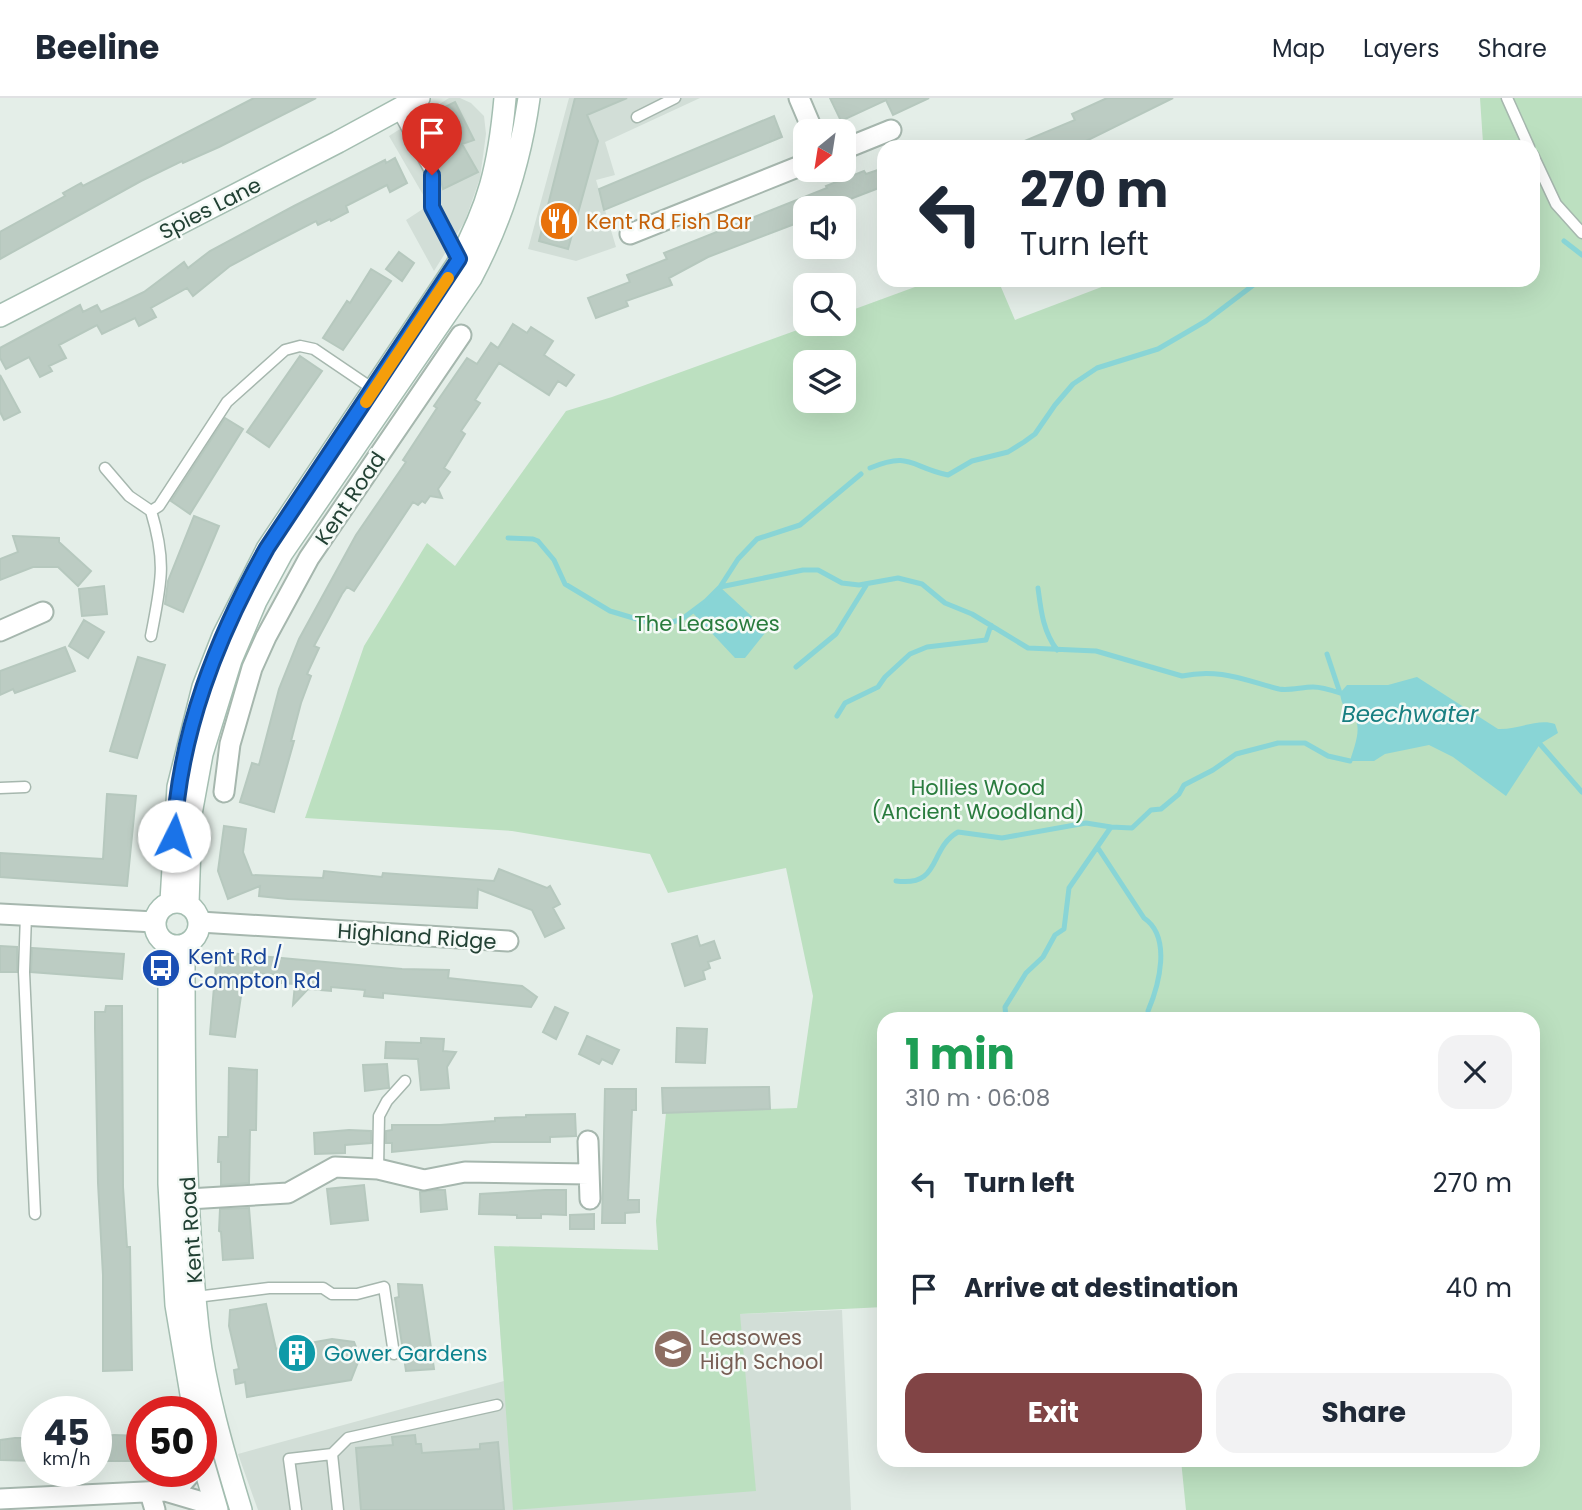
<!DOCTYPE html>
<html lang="en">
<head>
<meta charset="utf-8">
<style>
  :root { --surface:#fff; --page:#f2f2f3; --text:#1f2937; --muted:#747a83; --line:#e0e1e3; --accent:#814445 }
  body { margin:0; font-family:Poppins,sans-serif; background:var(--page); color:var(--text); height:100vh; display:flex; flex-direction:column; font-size:26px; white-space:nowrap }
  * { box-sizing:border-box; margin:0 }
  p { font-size:23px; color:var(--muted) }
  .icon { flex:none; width:38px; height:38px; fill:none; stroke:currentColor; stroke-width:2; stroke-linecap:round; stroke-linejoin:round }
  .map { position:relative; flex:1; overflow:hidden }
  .drawer { position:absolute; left:877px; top:914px; width:663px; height:455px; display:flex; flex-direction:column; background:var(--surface); border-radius:21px; box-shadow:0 7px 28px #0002 }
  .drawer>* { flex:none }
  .hud { position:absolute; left:877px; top:42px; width:663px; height:147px; border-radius:21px; box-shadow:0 7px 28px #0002; background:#fff; color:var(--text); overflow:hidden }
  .needle { width:46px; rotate:210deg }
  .controls { position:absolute; left:793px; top:21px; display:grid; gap:14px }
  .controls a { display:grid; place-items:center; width:63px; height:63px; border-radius:14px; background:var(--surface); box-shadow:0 7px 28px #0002; font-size:35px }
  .speed { position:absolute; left:21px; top:1298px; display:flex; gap:14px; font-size:35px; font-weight:700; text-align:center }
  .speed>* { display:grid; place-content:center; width:91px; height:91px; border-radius:50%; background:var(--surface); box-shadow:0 7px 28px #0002; line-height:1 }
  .speed small { font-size:18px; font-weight:400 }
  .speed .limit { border:10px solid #d22; background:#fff; color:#111 }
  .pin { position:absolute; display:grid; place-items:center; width:60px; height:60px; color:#fff; margin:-72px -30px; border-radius:50% 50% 50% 0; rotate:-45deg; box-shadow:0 0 7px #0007 }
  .pin .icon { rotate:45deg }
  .me { position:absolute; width:77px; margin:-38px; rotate:4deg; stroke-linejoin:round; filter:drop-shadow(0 0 5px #0008) }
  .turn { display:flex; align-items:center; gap:24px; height:147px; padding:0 28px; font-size:32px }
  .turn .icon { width:91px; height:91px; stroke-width:2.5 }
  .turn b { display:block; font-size:49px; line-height:60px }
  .round { display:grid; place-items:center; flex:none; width:74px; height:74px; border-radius:21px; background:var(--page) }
  .summary { display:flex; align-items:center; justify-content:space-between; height:119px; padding:0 28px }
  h1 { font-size:42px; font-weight:700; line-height:52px; color:#1e9e55 }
  .action { display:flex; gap:14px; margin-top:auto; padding:14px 28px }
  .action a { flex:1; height:80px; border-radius:21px; background:var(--accent); color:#fff; font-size:28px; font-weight:700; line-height:80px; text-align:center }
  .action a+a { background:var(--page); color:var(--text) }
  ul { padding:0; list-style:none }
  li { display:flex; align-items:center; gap:21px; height:105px; padding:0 28px }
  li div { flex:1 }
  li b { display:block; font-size:26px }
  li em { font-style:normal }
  header { display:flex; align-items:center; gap:42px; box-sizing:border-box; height:98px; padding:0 35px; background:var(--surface); border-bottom:2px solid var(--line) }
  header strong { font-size:33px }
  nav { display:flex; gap:38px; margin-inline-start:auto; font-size:24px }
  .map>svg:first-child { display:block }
  .built { fill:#d2ded7 }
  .green { fill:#bce0c0; fill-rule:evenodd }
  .water { fill:#89d5d6 }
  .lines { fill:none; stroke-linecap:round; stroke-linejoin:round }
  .stream { stroke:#89d5d6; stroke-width:5 }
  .building { fill:#bcccc3; stroke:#b6c8be; stroke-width:2 }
  .service-casing { stroke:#a6b7ae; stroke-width:13 }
  .minor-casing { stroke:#a6b7ae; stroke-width:23 }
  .secondary-casing { stroke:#a4beb1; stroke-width:24 }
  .service { stroke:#fff; stroke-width:10 }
  .minor { stroke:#fff; stroke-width:19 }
  .secondary { stroke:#fff; stroke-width:21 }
  .route-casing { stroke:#114b97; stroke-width:18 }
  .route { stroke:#1a73e8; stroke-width:12 }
  .slow { stroke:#f59e0b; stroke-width:12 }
  .labels { text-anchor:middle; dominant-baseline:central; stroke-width:5; stroke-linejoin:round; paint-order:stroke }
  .street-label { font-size:21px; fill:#224134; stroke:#f5faf7 }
  .food-label { font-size:21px; fill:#c56008; stroke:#f5faf7; text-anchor:start }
  .park-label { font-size:21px; fill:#297b3d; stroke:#f5faf7 }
  .transit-label { font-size:21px; fill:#164399; stroke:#f5faf7; text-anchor:start }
  .education-label { font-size:21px; fill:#785e54; stroke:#f5faf7; text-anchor:start }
  .culture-label { font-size:21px; fill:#0d838f; stroke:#f5faf7; text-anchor:start }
  .water-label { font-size:23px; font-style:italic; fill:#187f81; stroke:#f5faf7 }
</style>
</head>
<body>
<header>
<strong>Beeline</strong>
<nav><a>Map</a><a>Layers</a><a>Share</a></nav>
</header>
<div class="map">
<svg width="1582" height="1412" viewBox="0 0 1582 1412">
  <rect width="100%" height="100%" fill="#e4eee8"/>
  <path class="built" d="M449,0H460L471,5L484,18L486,36L480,80L465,123L434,173L406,122L429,107L389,38Z
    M569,0H700L605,44L615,77L596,82L616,149L576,163L528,151Z
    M494,1148L664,1219L842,1212L851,1412H258L238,1356L504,1283Z"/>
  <path class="green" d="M1480,0H1582V1412H1186L1181,1362H1533V920H884V1209L740,1216L756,1393L513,1412L494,1148L658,1152L656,1123L666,1015L797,1010L813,898L786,770L668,795L650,756L512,733L305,720L364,548L427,445L455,468L566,313L612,299L814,226H844V215L934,182H998L1015,222L1120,182H1533V49H1473L1483,45ZM805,264H844V303H805Z"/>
  <path class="water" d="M720,489L760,526L765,535L745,560H735L692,514Z
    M1417,579L1498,631C1517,632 1538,620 1555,626L1558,635L1540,646L1506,698L1453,659L1429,647L1385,656L1374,663H1350C1353,652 1361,634 1356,623C1350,610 1342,613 1340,595L1347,587H1388Z"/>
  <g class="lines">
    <path class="stream" d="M1533,102H1534
      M1564,143L1582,157
      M870,370C911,353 910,369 948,377L972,363L1008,354L1024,344L1035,336L1055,307L1073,286L1097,270L1158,251L1206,223L1260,182
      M508,440L533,441L538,443L554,462L565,486L610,513L660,528L682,521L706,503L720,489L803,472H818L842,485L859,487L898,480L922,486L945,505L972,516L1028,550L1096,553L1182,578C1219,570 1244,582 1279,591C1289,593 1302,589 1313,589C1322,589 1331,592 1340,595
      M720,489L738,461L757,441L800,427L861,376
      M1038,490C1041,513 1043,533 1057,552
      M1327,556L1340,595
      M796,569L836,536L867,486
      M837,618L845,605L878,589L885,579L910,556L927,549L986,542L991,527
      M1540,646L1582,694
      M1098,750L1144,820C1172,839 1159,887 1148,913
      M896,783C942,789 928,751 958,734L1002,740L1086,725L1111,729
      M1006,920L1005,909L1026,875L1043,859L1055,837L1064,831L1069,790L1111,729L1132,730L1151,712L1161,711L1179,696L1184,687L1213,672L1236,656L1278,645H1305L1328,658L1350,663"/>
  </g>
  <path class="building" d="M254,0H316L219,49L183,65L182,63L141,83L0,161V134L65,98L63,95L81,85L83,88Z
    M575,0H627L587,17L598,43L568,151L539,143Z
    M830,0H929L893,17L886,2L841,23Z
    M1107,0H1173L1074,49H1010L1075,22L1072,16Z
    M455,4L474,42L462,46L478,74L443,91L439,73L412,25Z
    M774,18L782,39L604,112L599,91Z
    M395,60L407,85L390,94L387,87L346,108L348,114L331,123L330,121L318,127L316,123L277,143L230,168L193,198L187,190L151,210L156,219L139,228L135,220L102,236L97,227L59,247L66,260L49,268L52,273L40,279L29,259L6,271L0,260V250L80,207L83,214L97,207L101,214L121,205L144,194L184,164L188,170L210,153L294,108L385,62L386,65Z
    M884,70V88L827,110H805V122L708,159L669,180L672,187L626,203L628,208L596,220L588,200L630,184L627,177L667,161L664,155L827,90L826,88L864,73L866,76Z
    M399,154L414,165L402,183L386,171Z
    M371,171L391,183L343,252L323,240L347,203L350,205Z
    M513,226L527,235L531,229L553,243L544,257L574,277L566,288L558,283L549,297L499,265L475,302L480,305L461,333L465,336L444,370L450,374L438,391L442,400L430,398L425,405L422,403L418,407L413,404L354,493L347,489L342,496L314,548L319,550L307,576L311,578L301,605L291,643H294L274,714L240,704L252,665L259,667L279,591L299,541L356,437L406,364L403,362L437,310L434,308L467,260L477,266L491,245L498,250Z
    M300,258L322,273L269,349L247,334Z
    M0,277L20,314L4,322L0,314Z
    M225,320L243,331L190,416L171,403Z
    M194,418L219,428L183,514L165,506L168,483Z
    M13,438L59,440V444L91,473L78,488L58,469H33L0,482V461L18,454Z
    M104,488L107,516L82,518L79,491Z
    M84,522L104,534L88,560L69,548Z
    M65,549L75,573L15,595L13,591L0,597V573Z
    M138,559L165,567L137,660L110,653Z
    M107,696L136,698L127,788L0,779V755L103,761Z
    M224,728L246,731L243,754L252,777L323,780L324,773L382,779L383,775L494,783L499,771L547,790L550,788L560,806L553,810L564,830L545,839L532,812L478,791L477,810L288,801L259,798L260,788L228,801L218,773Z
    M697,838L700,848L714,843L720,860L708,864L710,870L703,873L705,881L685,888L672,846Z
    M0,848L17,849V874H0Z
    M32,850L124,856L122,881L31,874Z
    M217,854L402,871L449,872L448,880L522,888L537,899L531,909L383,895V900L364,898L365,892L331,889V893L308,891L293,907L295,886L282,885V877L248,875L244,877L235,939L210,936Z
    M106,908H122L123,1089L127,1149H130L132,1272L103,1273V1177L98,1085L95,930V914H105Z
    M555,909L568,915L556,941L543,934Z
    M677,930L707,931L705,965L676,964Z
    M587,938L619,952L612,966L602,961L599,966L579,956Z
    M421,940L444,941L443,953L456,954L447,969L449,990L421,992L418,961L385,960L386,944L421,945Z
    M387,966L389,990L365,993L363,967Z
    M229,970L257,972L256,1032H250L249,1085L221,1087V1064H218L219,1039H228Z
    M769,989L770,1011L663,1015L662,990Z
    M605,991H636V1012H632L628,1102H639V1114L625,1115V1125H602Z
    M575,1016L576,1038L550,1039V1044H492L392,1054V1045H386V1033L392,1032V1027H440L495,1023V1020L526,1019V1017Z
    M349,1032L371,1033V1045L345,1047V1055L315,1056L314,1035Z
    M364,1087L368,1122L331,1126L327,1091Z
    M435,1092H445L447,1111L421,1114L420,1094Z
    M545,1092H566V1117L541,1116V1120H517V1117L479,1116L480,1096Z
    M249,1110L253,1160L223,1162L221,1134L219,1133L220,1111Z
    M594,1116V1131H570V1117Z
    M398,1186L422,1187L434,1271L406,1273L395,1200L399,1199Z
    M266,1206L276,1251L332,1241L354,1244L360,1259L351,1282L247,1299L245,1284L236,1286L234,1272L239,1271L229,1228L230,1212Z
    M114,1337L142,1338L141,1363H96V1339Z
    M415,1337L416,1346H421L422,1355L480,1351V1346L498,1344L504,1412H361L356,1350L393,1347L392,1339Z
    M15,1340H37V1363L0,1362V1342Z"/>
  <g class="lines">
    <g class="service-casing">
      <path id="service" d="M1507,0L1529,49
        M397,12L432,77V109L459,161
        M637,19L675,0
        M1533,57L1556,106L1582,135
        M105,370L129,398L151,413L159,408L227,304L285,252L300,248L314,251L373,291
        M151,538C161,485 167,466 151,413
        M0,690L25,689
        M26,817L24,874L35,1116
        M378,1071L379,1018L387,1003L405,983
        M196,1199L269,1190H323L332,1196H357L384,1189L394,1256
        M332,1356L348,1340L497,1307
        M296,1412L289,1361L332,1356L338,1412"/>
    </g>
    <g class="minor-casing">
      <path id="minor" d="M799,0L813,33
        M844,51L891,32
        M630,136L805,66
        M0,533L43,514
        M224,694L230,646L252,570L266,539L309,460L461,237
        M0,816L155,824
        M200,824L508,843
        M588,1043L590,1101
        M188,1101L288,1095L335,1069L378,1071L424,1082L465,1074L589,1076
        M165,1393L184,1383L192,1374
        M150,1395L155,1412
        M0,1401L165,1393L206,1405L213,1412"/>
    </g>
    <g class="secondary-casing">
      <path id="secondary" d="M0,218L338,44L419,0
        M171,803L178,689L203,589L223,538L267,451L456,168C489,108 499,68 505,0
        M155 826a22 22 0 1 1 44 0a22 22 0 1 1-44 0Z
        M188,806L191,716L202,656L231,562L256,503L282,455L471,180C502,122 520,65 529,0
        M169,847V1086L176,1207L194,1314
        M184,847C184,975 184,1103 198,1230C205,1291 223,1353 241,1412
        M201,1357L217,1412"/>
    </g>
    <use href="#service" class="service"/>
    <use href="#minor" class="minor"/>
    <use href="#secondary" class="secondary"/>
  </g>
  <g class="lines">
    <g class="route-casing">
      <path id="route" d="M174,738C179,635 217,539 267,450L459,161L432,109V77"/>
    </g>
    <use href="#route" class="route"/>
    <path class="slow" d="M366,304L448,180"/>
  </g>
  <defs>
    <g id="restaurant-disc" transform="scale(2.0125)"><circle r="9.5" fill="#e8710a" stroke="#f5faf7"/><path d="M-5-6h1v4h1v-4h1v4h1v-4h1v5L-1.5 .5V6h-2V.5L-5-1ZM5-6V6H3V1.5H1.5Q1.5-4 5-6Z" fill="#fff"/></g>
    <g id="bus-disc" transform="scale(2.0125)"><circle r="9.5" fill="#1a4fb4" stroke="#f5faf7"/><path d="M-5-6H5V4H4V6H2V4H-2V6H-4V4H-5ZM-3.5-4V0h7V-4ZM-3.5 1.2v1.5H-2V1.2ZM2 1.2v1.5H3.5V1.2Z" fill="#fff"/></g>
    <g id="school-disc" transform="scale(2.0125)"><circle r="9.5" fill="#8d6e63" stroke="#f5faf7"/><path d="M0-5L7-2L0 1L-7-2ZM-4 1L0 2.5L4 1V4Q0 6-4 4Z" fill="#fff"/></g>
    <g id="building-disc" transform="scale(2.0125)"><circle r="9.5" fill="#0f9aa8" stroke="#f5faf7"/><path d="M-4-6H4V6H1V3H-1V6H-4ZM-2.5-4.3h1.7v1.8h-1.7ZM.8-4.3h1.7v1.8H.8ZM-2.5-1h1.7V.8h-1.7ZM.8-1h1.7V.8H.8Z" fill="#fff"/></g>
  </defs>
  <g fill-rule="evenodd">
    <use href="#restaurant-disc" x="559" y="123"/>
    <use href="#bus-disc" x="161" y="870"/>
    <use href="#school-disc" x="673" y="1251"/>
    <use href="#building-disc" x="297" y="1255"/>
  </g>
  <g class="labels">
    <g class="street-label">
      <text transform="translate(210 110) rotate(-27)">Spies Lane</text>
      <text transform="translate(350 400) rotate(-56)">Kent Road</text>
      <text transform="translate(417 838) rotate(4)">Highland Ridge</text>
      <text transform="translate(191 1132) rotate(-94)">Kent Road</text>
    </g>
    <g class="food-label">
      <text x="586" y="123">Kent Rd Fish Bar</text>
    </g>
    <g class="park-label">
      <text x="707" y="525">The Leasowes</text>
      <text x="978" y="689">Hollies Wood<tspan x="978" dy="24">(Ancient Woodland)</tspan></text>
    </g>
    <g class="transit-label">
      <text x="188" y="858">Kent Rd /<tspan x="188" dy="24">Compton Rd</tspan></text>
    </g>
    <g class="education-label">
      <text x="700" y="1239">Leasowes<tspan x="700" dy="24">High School</tspan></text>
    </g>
    <g class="culture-label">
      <text x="324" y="1255">Gower Gardens</text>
    </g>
    <g class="water-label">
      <text x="1410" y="616">Beechwater</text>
    </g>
  </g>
</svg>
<div class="controls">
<a><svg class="needle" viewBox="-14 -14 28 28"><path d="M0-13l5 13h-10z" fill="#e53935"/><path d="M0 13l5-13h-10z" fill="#747a83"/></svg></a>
<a><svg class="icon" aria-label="sound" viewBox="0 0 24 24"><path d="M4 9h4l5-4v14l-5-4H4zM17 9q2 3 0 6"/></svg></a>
<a><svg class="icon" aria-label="search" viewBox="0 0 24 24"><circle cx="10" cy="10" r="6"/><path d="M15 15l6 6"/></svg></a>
<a><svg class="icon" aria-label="layers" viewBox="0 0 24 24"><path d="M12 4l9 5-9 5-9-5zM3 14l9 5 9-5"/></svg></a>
</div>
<div class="speed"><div>45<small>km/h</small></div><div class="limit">50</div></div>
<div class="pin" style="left:432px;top:77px;background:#d93025"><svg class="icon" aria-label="arrive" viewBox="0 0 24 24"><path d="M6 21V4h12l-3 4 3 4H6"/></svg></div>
<svg class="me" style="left:174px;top:738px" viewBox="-20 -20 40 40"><circle r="19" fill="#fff"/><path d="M0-13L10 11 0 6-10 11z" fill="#1a73e8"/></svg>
<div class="hud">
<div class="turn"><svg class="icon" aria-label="left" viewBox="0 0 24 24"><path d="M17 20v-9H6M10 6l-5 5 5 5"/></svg><div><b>270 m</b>Turn left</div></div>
</div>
<section class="drawer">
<div class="summary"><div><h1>1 min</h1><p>310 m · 06:08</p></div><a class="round"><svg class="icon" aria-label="close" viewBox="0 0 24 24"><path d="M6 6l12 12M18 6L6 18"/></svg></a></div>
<ul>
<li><svg class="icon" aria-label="left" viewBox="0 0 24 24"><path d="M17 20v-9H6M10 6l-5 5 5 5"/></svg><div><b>Turn left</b></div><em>270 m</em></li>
<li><svg class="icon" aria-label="arrive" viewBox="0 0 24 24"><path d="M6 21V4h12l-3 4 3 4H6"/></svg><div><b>Arrive at destination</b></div><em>40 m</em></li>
</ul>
<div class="action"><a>Exit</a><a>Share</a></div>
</section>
</div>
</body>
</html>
